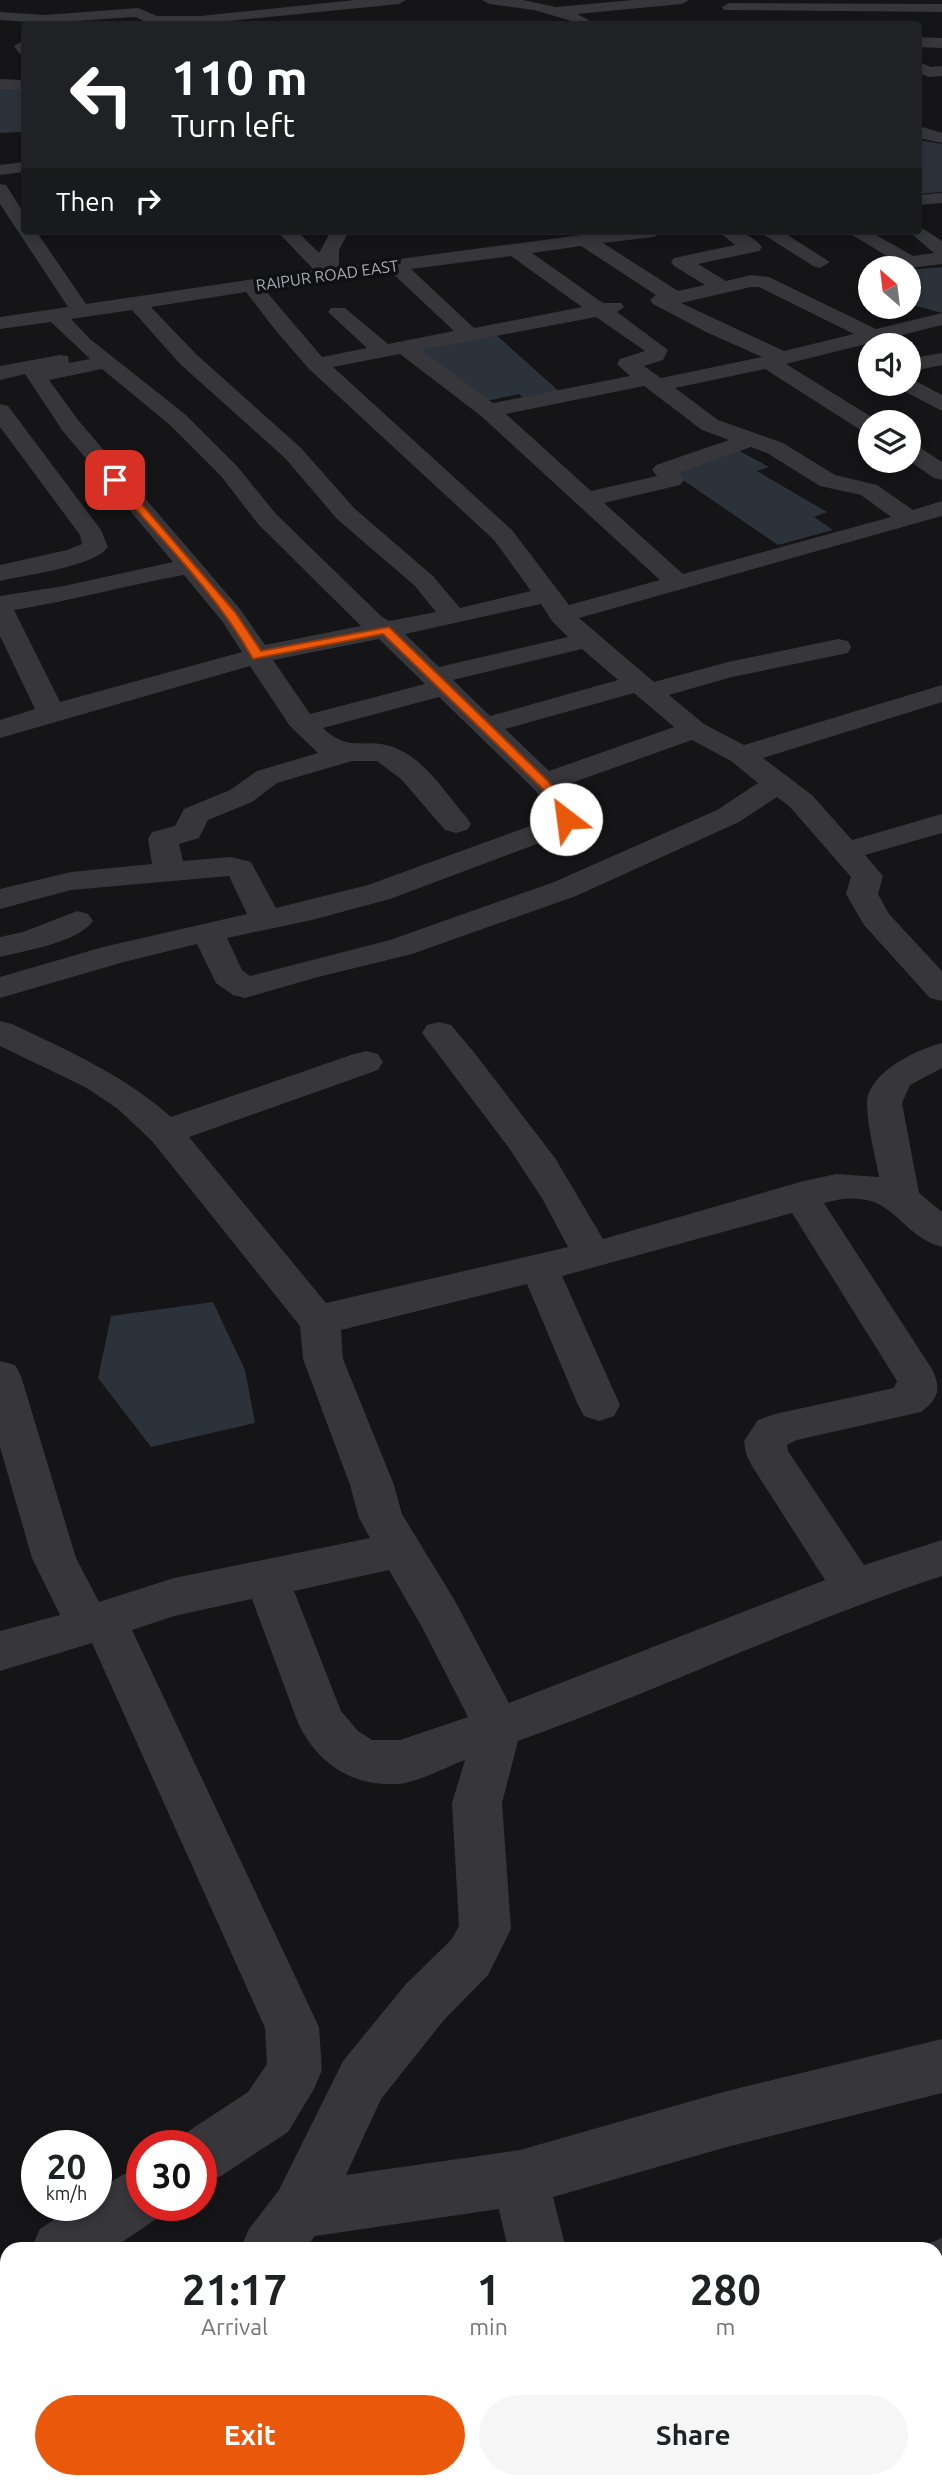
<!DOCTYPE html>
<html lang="en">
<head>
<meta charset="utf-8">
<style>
  :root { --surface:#fff; --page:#f6f6f6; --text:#202124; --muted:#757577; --accent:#ea580c }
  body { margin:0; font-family:Ubuntu,sans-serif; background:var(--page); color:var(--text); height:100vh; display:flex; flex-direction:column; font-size:26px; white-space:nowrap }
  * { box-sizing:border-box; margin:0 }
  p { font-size:23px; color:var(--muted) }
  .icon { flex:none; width:38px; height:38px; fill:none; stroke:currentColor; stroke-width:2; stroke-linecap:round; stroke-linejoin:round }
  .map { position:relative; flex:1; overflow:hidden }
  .side { position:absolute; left:0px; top:2242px; width:943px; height:247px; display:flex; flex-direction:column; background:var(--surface); border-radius:21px 21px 0 0; box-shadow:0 4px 10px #0003 }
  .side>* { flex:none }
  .guide { position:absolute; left:21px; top:21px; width:901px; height:214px; border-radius:7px; box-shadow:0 4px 10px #0003; background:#202124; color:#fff; overflow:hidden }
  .needle { width:46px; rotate:332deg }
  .controls { position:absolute; left:858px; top:256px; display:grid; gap:14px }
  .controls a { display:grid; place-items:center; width:63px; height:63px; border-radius:50%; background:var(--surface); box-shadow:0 4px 10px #0003; font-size:35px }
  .speed { position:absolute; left:21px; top:2130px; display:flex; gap:14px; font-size:35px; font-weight:700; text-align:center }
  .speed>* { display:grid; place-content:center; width:91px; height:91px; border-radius:50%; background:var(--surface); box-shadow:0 4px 10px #0003; line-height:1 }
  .speed small { font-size:18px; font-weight:400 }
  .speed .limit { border:10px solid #d22; background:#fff; color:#111 }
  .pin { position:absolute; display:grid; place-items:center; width:60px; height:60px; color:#fff; margin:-30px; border-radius:14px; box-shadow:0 4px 10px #0006 }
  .me { position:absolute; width:77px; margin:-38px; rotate:330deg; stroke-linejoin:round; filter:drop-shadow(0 0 5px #0008) }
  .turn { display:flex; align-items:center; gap:24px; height:147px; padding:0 35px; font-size:32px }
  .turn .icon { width:91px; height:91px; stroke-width:2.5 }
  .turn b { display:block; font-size:49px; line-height:60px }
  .then { display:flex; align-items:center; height:66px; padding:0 35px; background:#0003; gap:14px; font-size:26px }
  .eta { display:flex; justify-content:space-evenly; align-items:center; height:119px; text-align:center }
  .eta b { font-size:42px; font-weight:700; line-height:49px }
  .action { display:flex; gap:14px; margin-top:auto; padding:14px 35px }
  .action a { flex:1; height:80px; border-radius:42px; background:var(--accent); color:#fff; font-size:28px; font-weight:700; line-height:80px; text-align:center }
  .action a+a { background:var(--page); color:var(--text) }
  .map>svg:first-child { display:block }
  .water { fill:#2c3239 }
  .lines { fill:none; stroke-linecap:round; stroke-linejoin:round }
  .minor { fill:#36363b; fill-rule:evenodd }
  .route { fill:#ea580c; stroke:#983908; stroke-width:2 }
  .labels { text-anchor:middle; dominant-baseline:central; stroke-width:7; stroke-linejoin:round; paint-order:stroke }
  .far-street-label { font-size:16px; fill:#a7aab5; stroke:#100f11 }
</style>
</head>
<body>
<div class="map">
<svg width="942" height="2488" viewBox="0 0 942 2488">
  <rect width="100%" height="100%" fill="#151416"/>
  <path class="water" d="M0,87L24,88V132L0,133Z
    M919,140L942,144V192L919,194Z
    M942,267V313L909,304L908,270Z
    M493,332L562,394L528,401L519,394L482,402L414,347Z
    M738,450L769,467L757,471L827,512L814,517L833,530L778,545L677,476L679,471Z
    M213,1302L245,1370L255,1423L151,1447L98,1378L111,1316Z"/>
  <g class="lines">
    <path class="minor" d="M355,0H406L399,4L200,24H150L135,17L45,23L0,20V12L45,15L138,8L157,16H200Z
      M482,0H523L556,7L633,0H689L682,4L577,14L589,20L582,24L534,10L489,4Z
      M729,3L942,4V12L724,10L722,7Z
      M919,37L942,38V48L919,47Z
      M22,41L24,42V55L19,53L14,46Z
      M919,62L931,67L942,66V76L929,77L919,73Z
      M0,79L24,80V90L0,89Z
      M919,126L942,133V143L919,138Z
      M24,162V172L0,175V165Z
      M0,184L6,185L24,213V231H36L86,304L314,270L277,231H297L319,253L331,231H349L339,250V267L611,231H663L654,237L603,243L678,291L705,285L674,266L671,262L674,258L735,245L718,231C735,231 750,232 762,247L759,251L698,264L726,281L751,275L769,277L876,329L942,313V325L786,364L878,421L870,422V433L862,431L765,369L675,388L718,420L783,443L835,475L877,485L913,510L942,501V516L579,618L654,682L728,662L838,639L848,641L851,647L848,653L732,677L669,695L704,724L744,745L942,685V702L763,758L812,795L852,840L942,814V833L865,855L883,876L878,894L889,914L942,971V1001L930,998L864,925L846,894L851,877L790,807L777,797L739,822L576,896L412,954L318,977L245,998L233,995L216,983L197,944L124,962L0,998V977L103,947L247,914L229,876L71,890L0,909V889L71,872L152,864L148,839L152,832L175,826L184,809L230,790L257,771L318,753L290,726L250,666L0,738V720L35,709L0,636V596L64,586L173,562L62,430L25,374L0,380V366L60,355L68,356L69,363L90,359L51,322L0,329V317L68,307L0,204ZM581,246L656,295L650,300L653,304L706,332L762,357L661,378L644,366L663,360L668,350L617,312L624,307L621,303H603L532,253ZM511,256L582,307L474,328L411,269ZM391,272L454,331L388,344L345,308H331L328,312L367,348L322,357L265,290ZM751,287H759L854,334L784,351L681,303ZM246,292L276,331L309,369L494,540L531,591L460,608L433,576L355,509L301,448L196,354L151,307ZM132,310L180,364L285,458L337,519L415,586L436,612L389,621L381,616L276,514L237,466L186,415L90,339L71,319ZM596,317L645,351L620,359L617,364L630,376L493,403L422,350ZM400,354L481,416L660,580L569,605L512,530L333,367ZM102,369L170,425L221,476L258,524L361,626L265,645L240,609L78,420L49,380ZM644,386L702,430L729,440L656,465L652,470L657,476L591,491L506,414ZM751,447L767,453L820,486L861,495L891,517L683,574L604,503L680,485L684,480L679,473ZM184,575L222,621L242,652L60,702L14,610C71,601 127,585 184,575ZM541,604L552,621L568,637L439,667L405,634ZM379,639L425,684L310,714L273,660ZM582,649L618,680L490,716L453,680ZM634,693L674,727L549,771L505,729ZM439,697L534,789L551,810V816L544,821L368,885L276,908L251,862L231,857L183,861L179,844L199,838L208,820L252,802L277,783L352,761H377L401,779L445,830L456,833L467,830L471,824L467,818C447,795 426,761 398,749C367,735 351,755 323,728ZM692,740L731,761L758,783L717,810L554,882L390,940L250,976L242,970L227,938L312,920L390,899L566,833L581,819V809L563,786Z
      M942,193V203L919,205V195Z
      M919,226L942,241V264L910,268L903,266L846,231H869L913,256L934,253L908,231H919Z
      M758,231H781L830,262L820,268L813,266Z
      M942,353V365L908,372V359Z
      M908,377L942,395V411L898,388L895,383H908Z
      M0,404L8,406L101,530L108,547C94,567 24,575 0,581V565L67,550L82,544L80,535L0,427Z
      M908,443L916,445L942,462V480L934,478L908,460Z
      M77,911L88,914L93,921C79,942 24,951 0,957V937L23,932Z
      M0,1021L12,1024C69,1051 124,1075 171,1117L354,1054L366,1051L378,1054L383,1062L378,1070L189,1137L326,1303L568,1247L543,1200L509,1148L422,1033L427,1025L439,1022L451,1025L473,1051L555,1158L603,1239L800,1182L836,1174L879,1177C875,1154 868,1130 867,1106C865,1074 915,1050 942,1043V1068L910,1085L902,1103L919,1193L942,1212V1247C895,1234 894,1183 824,1203L932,1369C942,1389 938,1399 921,1412L797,1440L787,1445L788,1451L864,1565L942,1540V1576C798,1623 661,1690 518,1741L502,1803L511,1929L488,1975L444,2020L381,2099L346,2175L520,2150L727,2091L942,2039V2093L727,2147L553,2197L566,2249H508L499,2209L315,2236L305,2249H240L249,2229L279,2190L343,2061L406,1984L452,1939L459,1926L452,1803L465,1760C444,1768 419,1782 398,1784C352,1787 317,1763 298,1723L252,1599L174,1616L132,1630L319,2027L322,2070L314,2089L288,2132L221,2176L201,2184V2146H177L181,2136L248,2092L267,2064L265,2028L92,1643L0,1671V1631L60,1615L32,1558L0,1447V1361L15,1365L21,1376L76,1558L99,1602L174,1578L370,1538L359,1518L350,1485L303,1359L300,1326L152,1141L118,1109L85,1087L0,1046ZM792,1213L897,1381L894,1388L775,1414L758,1420L744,1441L746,1454L752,1466L825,1580L509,1703L455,1601L402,1514L394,1485L343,1359L341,1330L527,1284L578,1405L584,1416L599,1421L614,1416L620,1405L562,1276ZM389,1570L423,1629L468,1717L400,1740H372L358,1731L341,1711L294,1591Z
      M142,2167V2205H166L162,2215L112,2249H31L40,2229L76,2205H96V2192L122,2175Z
      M942,2238V2296L936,2297V2249H915Z
      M7,2255V2316L0,2319V2258Z
      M936,2454L942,2457V2488H899L897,2482H936Z
      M7,2455V2482H48L46,2488H0V2458Z
      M249,2482H312L314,2488H251Z
      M562,2482H624L625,2488H563Z"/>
  </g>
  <path class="route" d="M112,478H119L235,612L261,651L389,627L548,781L572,809L571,822H562L560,810L540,786L383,634L253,659C217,594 160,538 112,482Z"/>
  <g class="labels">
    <g class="far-street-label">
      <text transform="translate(327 275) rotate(-8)">RAIPUR ROAD EAST</text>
    </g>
  </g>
</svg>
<div class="controls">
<a><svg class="needle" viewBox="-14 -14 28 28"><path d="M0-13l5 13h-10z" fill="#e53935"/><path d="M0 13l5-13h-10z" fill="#757577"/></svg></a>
<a><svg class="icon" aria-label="sound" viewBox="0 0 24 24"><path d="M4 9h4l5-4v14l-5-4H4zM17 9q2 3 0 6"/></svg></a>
<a><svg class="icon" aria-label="layers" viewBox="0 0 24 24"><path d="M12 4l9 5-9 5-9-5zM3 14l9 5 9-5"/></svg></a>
</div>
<div class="speed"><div>20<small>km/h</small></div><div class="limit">30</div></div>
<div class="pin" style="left:115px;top:480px;background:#d93025"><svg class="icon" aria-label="arrive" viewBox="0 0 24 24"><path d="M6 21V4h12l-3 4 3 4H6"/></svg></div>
<svg class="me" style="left:566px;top:819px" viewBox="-20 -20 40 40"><circle r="19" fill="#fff"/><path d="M0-13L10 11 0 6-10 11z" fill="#ea580c"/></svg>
<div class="guide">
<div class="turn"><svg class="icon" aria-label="left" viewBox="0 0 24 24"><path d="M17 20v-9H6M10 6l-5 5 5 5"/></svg><div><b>110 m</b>Turn left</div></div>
<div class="then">Then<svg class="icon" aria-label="right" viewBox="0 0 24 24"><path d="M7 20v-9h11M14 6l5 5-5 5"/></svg></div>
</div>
<section class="side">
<div class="eta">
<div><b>21:17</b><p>Arrival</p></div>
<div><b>1</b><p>min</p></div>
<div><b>280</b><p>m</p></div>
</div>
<div class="action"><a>Exit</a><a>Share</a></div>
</section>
</div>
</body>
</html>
